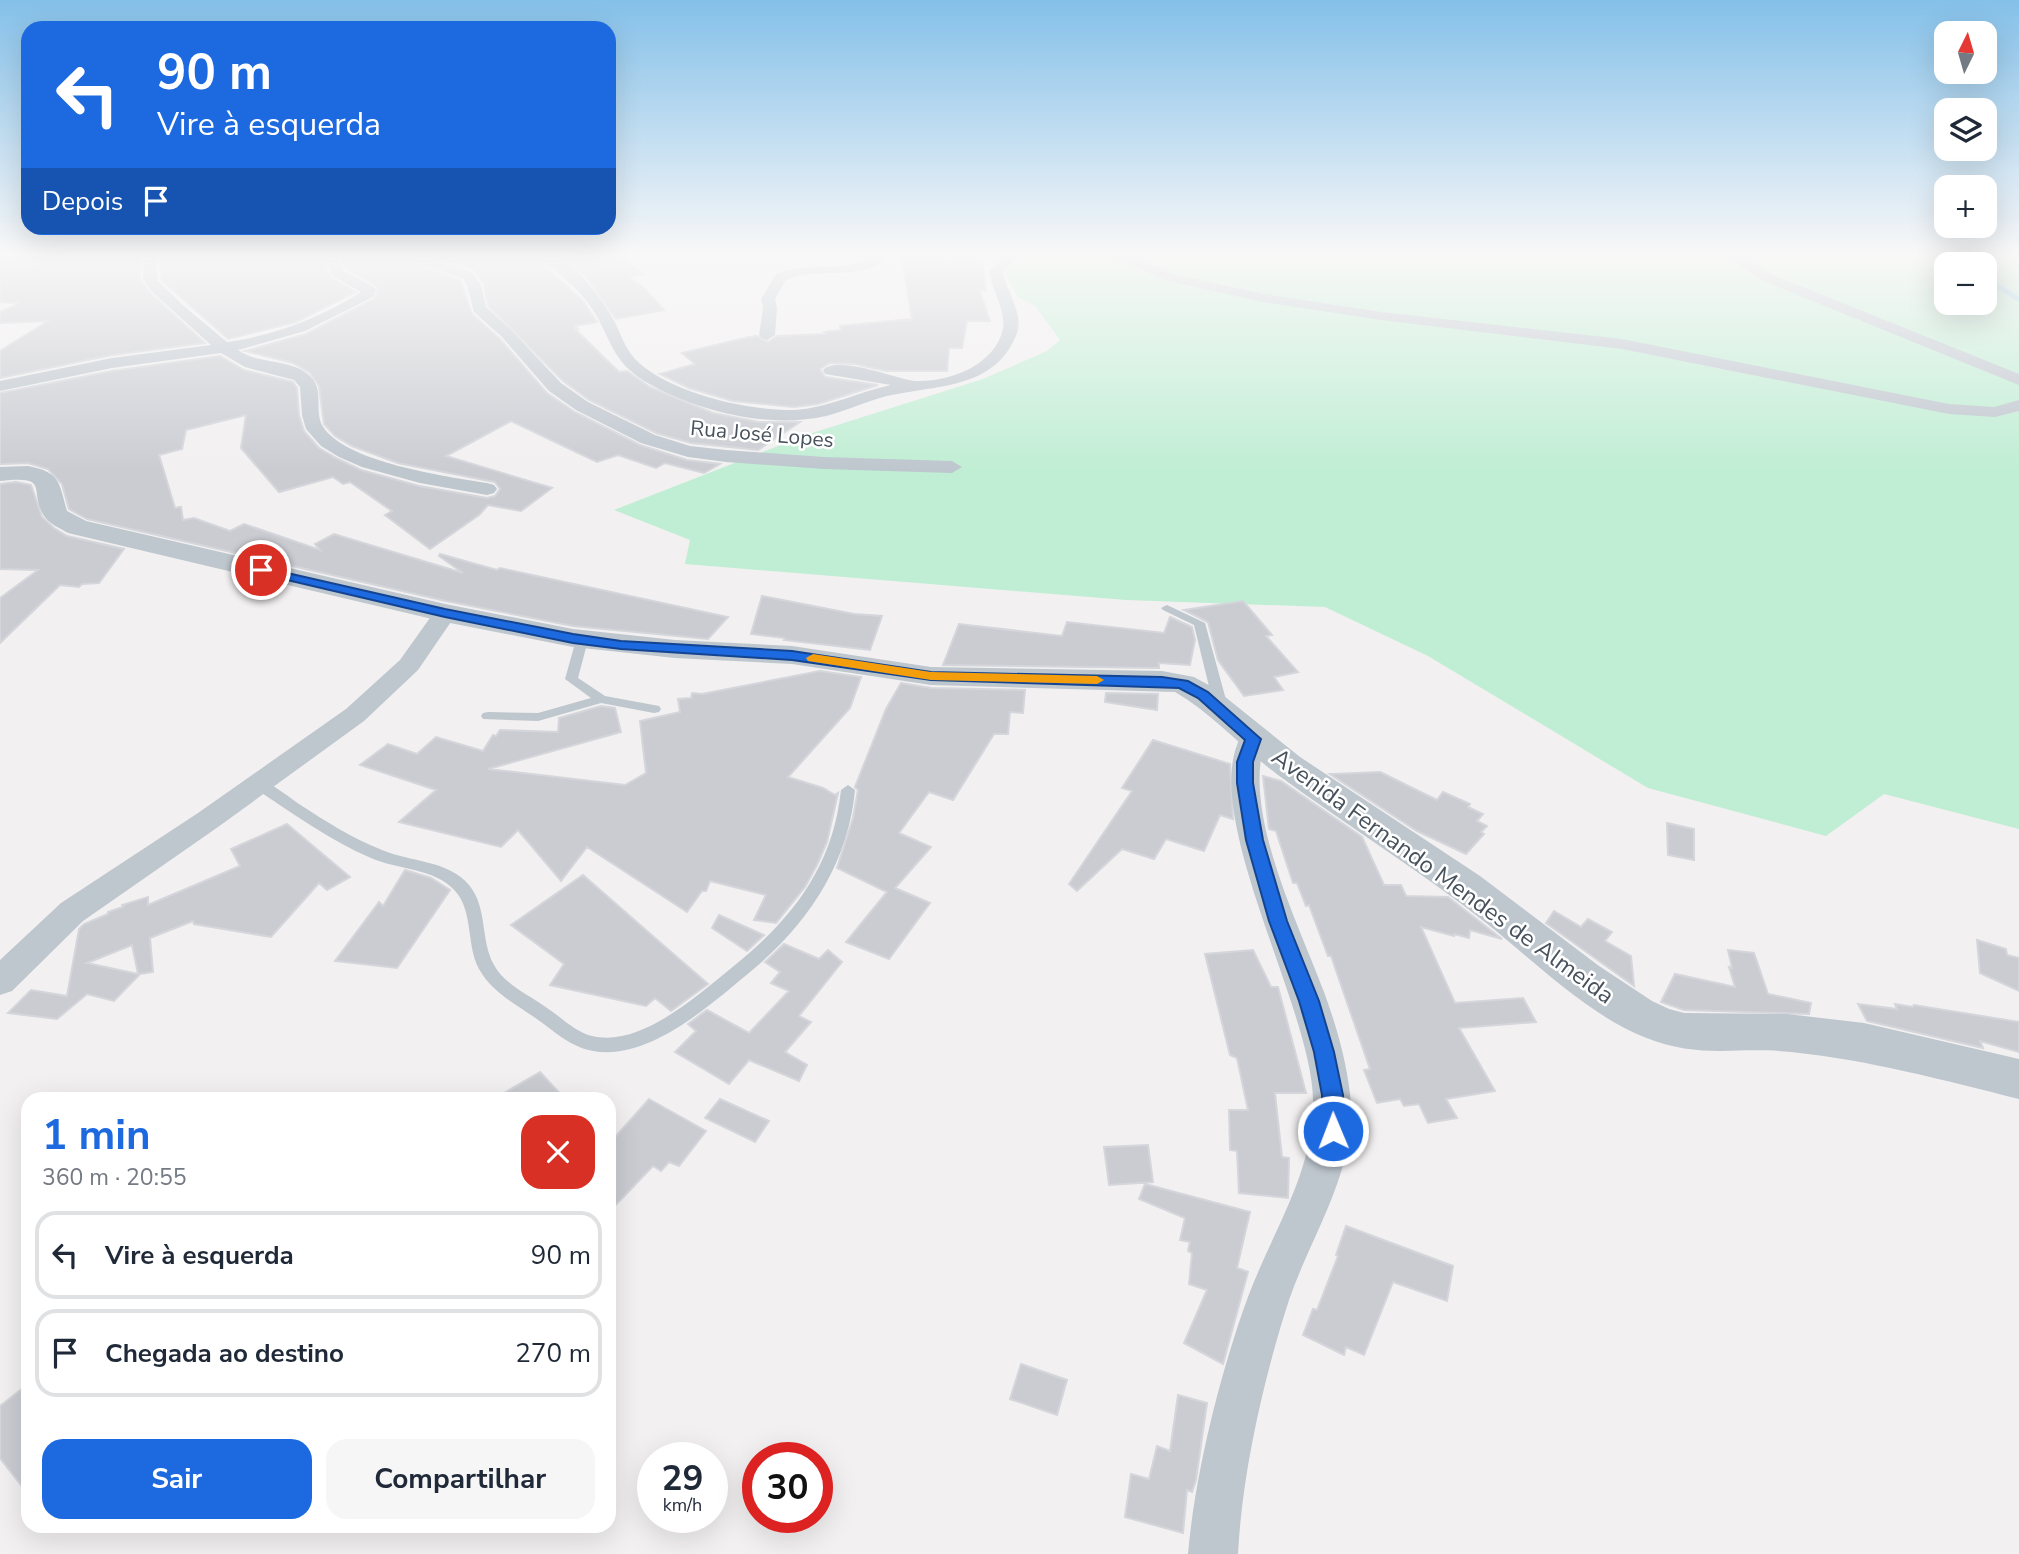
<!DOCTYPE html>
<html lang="pt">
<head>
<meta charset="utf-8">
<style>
  :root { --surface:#fff; --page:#f6f6f7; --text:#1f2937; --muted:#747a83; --line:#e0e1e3; --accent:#1d69df }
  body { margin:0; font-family:"Nunito Sans",sans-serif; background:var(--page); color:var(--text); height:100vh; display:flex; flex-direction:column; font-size:26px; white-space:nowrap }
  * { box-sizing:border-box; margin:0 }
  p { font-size:23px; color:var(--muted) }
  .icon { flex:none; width:38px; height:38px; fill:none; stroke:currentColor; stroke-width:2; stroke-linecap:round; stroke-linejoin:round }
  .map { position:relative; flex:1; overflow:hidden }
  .details { position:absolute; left:21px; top:1092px; width:595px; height:441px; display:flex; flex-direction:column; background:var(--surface); border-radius:21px; box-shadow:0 7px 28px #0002 }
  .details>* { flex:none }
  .banner { position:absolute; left:21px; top:21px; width:595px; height:214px; border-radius:21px; box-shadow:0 7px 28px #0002; background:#1d69df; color:#fff; overflow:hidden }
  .needle { width:46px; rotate:5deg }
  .fabs { position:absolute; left:1934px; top:21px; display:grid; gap:14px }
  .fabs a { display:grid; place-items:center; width:63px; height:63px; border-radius:14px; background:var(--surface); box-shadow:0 7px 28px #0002; font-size:35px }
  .speed { position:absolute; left:637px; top:1442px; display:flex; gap:14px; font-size:35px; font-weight:700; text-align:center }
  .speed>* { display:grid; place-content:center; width:91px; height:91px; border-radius:50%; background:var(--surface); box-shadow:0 7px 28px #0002; line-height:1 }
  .speed small { font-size:18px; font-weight:400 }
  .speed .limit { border:10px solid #d22; background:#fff; color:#111 }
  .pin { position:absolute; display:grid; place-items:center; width:60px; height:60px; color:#fff; margin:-30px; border:4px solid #fff; border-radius:50%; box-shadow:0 2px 7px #0007 }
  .me { position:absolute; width:77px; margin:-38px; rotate:359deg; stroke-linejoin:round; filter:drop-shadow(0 0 5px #0008) }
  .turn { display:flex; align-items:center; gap:24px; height:147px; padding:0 21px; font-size:32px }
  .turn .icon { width:91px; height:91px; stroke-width:2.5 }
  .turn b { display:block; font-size:49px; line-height:60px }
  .then { display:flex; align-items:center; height:66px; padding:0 21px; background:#0003; gap:14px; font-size:26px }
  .round { display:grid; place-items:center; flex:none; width:74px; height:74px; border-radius:21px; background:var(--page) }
  .summary { display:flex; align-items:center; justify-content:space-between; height:119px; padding:0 21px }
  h1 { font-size:42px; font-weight:700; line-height:52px; color:var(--accent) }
  .primary-button { display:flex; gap:14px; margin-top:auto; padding:14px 21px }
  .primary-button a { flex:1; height:80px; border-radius:21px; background:var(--accent); color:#fff; font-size:28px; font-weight:700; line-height:80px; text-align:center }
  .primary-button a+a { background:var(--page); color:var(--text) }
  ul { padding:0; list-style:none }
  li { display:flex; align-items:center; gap:21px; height:88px; margin:0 14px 10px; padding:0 7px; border:4px solid var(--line); border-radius:21px }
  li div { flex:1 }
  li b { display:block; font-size:26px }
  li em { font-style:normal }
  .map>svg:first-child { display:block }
  .green { fill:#c0eed4; fill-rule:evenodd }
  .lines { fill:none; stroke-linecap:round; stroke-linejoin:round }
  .stream { stroke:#8ed3ea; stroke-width:5 }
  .building { fill:#caccd2; stroke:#d4d6db; stroke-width:2; fill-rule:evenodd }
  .service { fill:#bec6ce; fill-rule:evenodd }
  .minor { fill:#bec6ce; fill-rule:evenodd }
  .tertiary { fill:#bec6ce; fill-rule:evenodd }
  .route { fill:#1d69df; stroke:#134491; stroke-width:2 }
  .slow { fill:#f59e0b }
  .labels { text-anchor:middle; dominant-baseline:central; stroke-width:5; stroke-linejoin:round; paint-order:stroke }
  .far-street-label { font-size:21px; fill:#48525d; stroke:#fff }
  .street-label { font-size:24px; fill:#48525d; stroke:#fff }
</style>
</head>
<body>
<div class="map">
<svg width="2019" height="1554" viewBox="0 0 2019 1554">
  <rect width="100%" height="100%" fill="#f2f0f0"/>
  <path class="green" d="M1021,253H2019V829L1884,794L1826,836L1648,788L1428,656L1325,607L1126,600L685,564L690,540L614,510L809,434L983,379L1047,351L1060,340L1036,307L1018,297L1003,271ZM1946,264H1984V303H1946Z"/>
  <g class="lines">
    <path class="stream" d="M1946,253L1963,264
      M1984,278L2019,299"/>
  </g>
  <path class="building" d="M11,253H141L140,278L149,292L205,343L112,355L0,378V351L48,321L0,323V312L20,303L0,302V259L8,258Z
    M163,253H319L332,278L356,292L296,322L228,339L161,280L159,258Z
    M337,253H384L460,280L472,314L500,339L547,393L575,412L640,445L687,460L720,464L704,473L665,463L656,468L618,455L597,462L511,421L446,456L552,488L521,511L488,505L479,515L430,549L385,515L392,511L350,482L343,484L333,477L279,492L241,448L246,415L186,430L182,449L159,455L175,508L181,507L183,520L194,518L230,531L244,524L320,550L315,544L334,534L463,573L439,556L440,554L497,570L500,568L728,617L708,639L573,626L446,601L87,519L69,509L62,484L48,469L28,463L0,464V393L112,371L220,356L244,370L293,382L297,388L299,415L304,431L319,448L338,459L361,470L419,486L487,498L495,496L500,489L495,482L398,463L352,446L335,436L324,424L319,386L310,373L293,363L245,351L306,334L374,299L378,291L376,286L346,269Z
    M417,253H531L583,301L597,322L575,326L578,329H575L619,372L627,371L650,387L713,413L759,422H800L758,450L691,443L656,433L589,400L563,381L488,306L484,284L474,270Z
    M558,253H618L643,275L629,277L643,287L664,310L616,319L587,278Z
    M941,254L947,262L962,255L982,259L986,291L979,289L990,321H967L962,348H949L947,371H886L855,364L830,363L820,369L825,377L878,385L818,404L794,407L733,401L689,388L660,374L695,364L682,353L749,337L757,336L768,342L777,336L825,334L824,332L841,330L840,326L912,319L902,257Z
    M16,482L31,485L42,517L54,528L67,536L124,549L99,583L82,584L79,587L60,585L0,643V598L38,570L0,569V484Z
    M762,596L854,614L882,616L870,650L784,640L785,638L751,634Z
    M1243,601L1272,635L1266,636L1298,672L1274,677L1283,690L1244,696L1218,660L1208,622L1184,610Z
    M1170,617L1192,627L1195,640L1190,665L1159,663V668L943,665L959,624L1062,636L1067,622L1164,633Z
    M820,671L861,677L850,708L788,777L823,788L835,795L838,793L827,842L817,865L805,887L776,923L754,920L766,895L710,881L706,891H702L687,912L587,847L561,881L518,830L501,847L399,822L436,790L360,765L388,744L417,754L436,737L483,751L493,735L496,736L500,730L558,732L559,718L601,706L615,708L621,732L488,769L625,785L646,773L640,721L680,712L678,699L691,698L692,693L702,694Z
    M901,683L931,688L1025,690L1023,713L1010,712L1008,734H994L953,800L929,792L899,833L931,847L895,888L930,903L889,959L846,942L887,892L837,868L853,818L858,790L855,787L886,709Z
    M1106,693L1158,694L1157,710L1105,702Z
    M1153,740L1230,764L1233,819L1220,815L1204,851L1166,839L1154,859L1122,849L1077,891L1069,884L1132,791L1122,788Z
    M1380,772L1437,800L1443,792L1470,804L1468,807L1483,814L1477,821L1487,826L1481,832L1484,834L1466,854L1417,831L1330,774Z
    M1263,776L1281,781L1362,837L1384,885H1401L1406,896L1448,897L1502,939L1470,930L1469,938L1454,934V936L1421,927L1455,1003L1523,998L1536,1022L1459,1028L1495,1091L1446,1099L1457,1118L1428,1123L1419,1104L1404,1106L1400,1099L1377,1103L1364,1070L1370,1069L1331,956H1328L1309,905L1306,906L1297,883H1293L1276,831L1269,829Z
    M1667,823L1694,829V860L1668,855Z
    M287,824L350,877L327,890L319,883L271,937L194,924L193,921L150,938L153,972L140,974L114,1001L87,994L57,1019L8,1013L31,990L67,996L79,929L84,924L108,914V912L123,907L122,905L148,897V905L240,866L231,849ZM132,945L138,974L87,963Z
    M405,870L431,878L450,890L397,968L335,961L379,902L383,906Z
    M583,875L655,938L708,984L671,1011L655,998L646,1006L550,985L564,964L511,925Z
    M1554,911L1581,927L1588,919L1612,932L1605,941L1631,956L1634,986L1546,923Z
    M719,915L764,935L747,951L712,928Z
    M1977,940L2006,949L2007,955L2019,958V991L1980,973Z
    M784,944L819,959L828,950L842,962L799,1016L811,1022L785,1052L807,1065L799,1081L749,1060L729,1084L675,1052L696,1031L688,1024L707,1010L749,1033L789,991L771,983L780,972L765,962Z
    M1253,950L1271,987H1278L1306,1093H1275L1282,1157L1289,1158L1288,1198L1239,1193L1237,1151L1230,1150L1229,1110H1248L1237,1058L1230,1055L1205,954Z
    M1728,950L1754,953L1768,994L1811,1003L1809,1014L1684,1010L1661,1002L1675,974L1735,987L1729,967L1732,968Z
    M1858,1004L1897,1009L1895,1004L1913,1007L1914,1005L2019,1022V1052L1980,1041L1983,1048L1867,1021Z
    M540,1072L565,1099H494Z
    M649,1099L706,1131L679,1166L669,1162L661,1171L653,1166L609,1212V1144Z
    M720,1099L769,1121L755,1142L705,1118Z
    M1148,1145L1153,1182L1109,1185L1104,1147Z
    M1145,1184L1250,1212L1237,1268L1248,1272L1223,1364L1184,1343L1207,1290L1189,1284L1192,1253L1188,1251L1190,1242L1180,1240L1185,1218L1139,1199Z
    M1346,1226L1453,1266L1447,1301L1393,1282L1364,1355L1346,1347L1344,1355L1303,1335L1313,1309L1317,1310L1338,1256L1336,1255Z
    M1021,1364L1067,1380L1057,1415L1010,1399Z
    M28,1384V1494L0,1458V1406Z
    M1178,1395L1207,1403L1196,1480L1192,1492L1187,1490L1183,1533L1125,1517L1131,1474L1149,1479L1157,1446L1170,1451Z"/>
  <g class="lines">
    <path class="service" d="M1167,605L1205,623L1228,707L1226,710H1216L1214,707L1194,625L1163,610L1161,608Z
      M582,636L588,640L578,678L605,696L659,706L661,709L659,712L654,713L601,703L538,721L483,719L481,716L483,713L488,712L538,713L591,698L565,679L576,640Z
      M258,779C272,783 286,795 299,804C325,821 352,838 382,850C410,862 448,860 469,885C488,908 480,940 494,965C505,985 529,995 547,1008C561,1017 575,1032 592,1036C641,1048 699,994 735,965C793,918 833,866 841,790L848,785L855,790C848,865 807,925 750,972C710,1005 649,1061 593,1051C570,1047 553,1030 534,1017C514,1003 492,992 479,969C465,943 475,906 450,886C429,868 396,869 371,858C329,840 291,812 253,787L251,784L253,781Z"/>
    <path class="minor" d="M144,253H160L156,257L158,281L185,307L227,342C273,336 323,317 361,292L334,277L321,253H334L344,271L374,287L376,290L373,297L305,331L238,350C259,365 289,358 309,375C325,389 314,409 322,425C342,462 448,477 487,483L494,485L497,489L494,493L487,495L420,483L362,467L339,457L321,446L306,429L302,415L300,387L294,380L245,367L221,353L112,368L0,391V381L112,358L211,345L151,291L143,278Z
      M386,253H407L472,272L481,285L486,307L512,331L561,383L588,402L655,435L690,446L726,450L824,457L952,461L962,467L952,473L824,469L726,462L688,457L641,443L576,410L549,391L502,337L474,312L467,285L462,278Z
      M534,253C538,253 545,252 550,253C571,258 602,299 612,317C620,331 624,347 635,359C668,393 748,411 794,410C828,408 858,392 891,385L825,374L823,370C838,354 897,380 916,381C950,382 995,365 1003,329C1006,311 992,289 989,271L1008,253H1022L1003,272C1006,291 1024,314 1017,333C997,386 945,385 897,394C872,398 850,410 826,416C769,429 702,412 651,385C606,360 613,334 585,299C570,280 550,269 534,253Z
      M870,253H884L882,262C852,281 818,266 786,280L775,299L777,308L775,335L767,340L762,338L759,335L763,308L761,299L776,274C806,261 843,274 870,257Z
      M1108,253H1126L1173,274L1263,294L1381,312L1622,339L1949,404L1994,407L2019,400V411L1995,417L1949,414L1622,349L1381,320L1263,302L1164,280Z
      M1733,253H1747V258L1773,275L2019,374V385L1763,281L1735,263Z
      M445,606L453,608L457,613L418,670L364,721L218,827L83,921L12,991L0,995V960L61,903L198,813L346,709L400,660L437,608Z
      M1253,730L1263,733L1266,739C1240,809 1299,924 1324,992C1336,1025 1346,1059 1350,1094C1358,1169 1312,1233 1289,1300C1264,1377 1242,1473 1238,1554H1188C1195,1474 1220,1373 1248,1297C1272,1232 1315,1171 1313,1099C1311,1004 1195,808 1243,733Z"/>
    <path class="tertiary" d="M28,466C60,472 59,482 67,511L86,521L445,604L573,629L675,640L792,646L931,667L1162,671L1194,677L1214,688L1300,757L1480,876L1599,966L1652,1001L1669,1009L1684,1013L1787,1014L1864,1023L2019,1059V1099C1943,1080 1869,1060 1791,1052C1735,1046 1701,1060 1644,1037C1592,1017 1534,962 1490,926C1422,872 1348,826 1278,775C1243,749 1213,714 1175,692L931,685L792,664L675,658L573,647L445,622L68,533C60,528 49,524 44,516C28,490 52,475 0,481V467Z"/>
  </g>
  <linearGradient id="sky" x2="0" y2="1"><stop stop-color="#84c0e9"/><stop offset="0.54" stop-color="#f9f8f8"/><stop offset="1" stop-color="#f9f8f8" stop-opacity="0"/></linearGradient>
  <rect width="2019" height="471" fill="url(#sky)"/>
  <path class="route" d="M261,567L445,609L573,634L621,641L792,651L931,672L1162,677L1188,681L1208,692L1261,739L1253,762V783L1263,840L1287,921L1319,1001L1334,1052L1343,1095L1344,1131L1341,1138L1333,1141L1325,1138L1322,1131V1095L1314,1052L1299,1001L1269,921L1246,840L1237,783V762L1245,740L1198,698L1179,688L931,680L792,660L621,649L573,643L445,617L257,573V568Z"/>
  <path class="slow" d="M813,654L931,672L1097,676L1104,680L1097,684L931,680L808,661L806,658Z"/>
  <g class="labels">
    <g class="far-street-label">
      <text transform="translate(762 434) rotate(5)">Rua José Lopes</text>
    </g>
    <g class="street-label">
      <text transform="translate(1443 876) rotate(36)">Avenida Fernando Mendes de Almeida</text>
    </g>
  </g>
</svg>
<div class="fabs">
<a><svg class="needle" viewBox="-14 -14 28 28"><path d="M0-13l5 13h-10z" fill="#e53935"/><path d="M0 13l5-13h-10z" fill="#747a83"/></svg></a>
<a><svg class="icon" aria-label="layers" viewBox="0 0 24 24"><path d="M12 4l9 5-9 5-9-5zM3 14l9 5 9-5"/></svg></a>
<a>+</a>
<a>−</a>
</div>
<div class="speed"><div>29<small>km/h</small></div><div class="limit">30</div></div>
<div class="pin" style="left:261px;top:570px;background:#d93025"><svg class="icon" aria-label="arrive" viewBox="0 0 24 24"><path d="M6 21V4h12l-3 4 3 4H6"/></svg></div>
<svg class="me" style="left:1333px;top:1131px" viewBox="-20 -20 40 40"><circle r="17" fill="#1d69df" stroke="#fff" stroke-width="3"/><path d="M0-11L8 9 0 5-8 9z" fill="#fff"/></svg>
<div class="banner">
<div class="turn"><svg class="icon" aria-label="left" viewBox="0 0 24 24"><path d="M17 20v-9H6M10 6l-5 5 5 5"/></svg><div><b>90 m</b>Vire à esquerda</div></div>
<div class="then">Depois<svg class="icon" aria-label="arrive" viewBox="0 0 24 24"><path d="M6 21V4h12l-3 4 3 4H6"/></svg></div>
</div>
<section class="details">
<div class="summary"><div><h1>1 min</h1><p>360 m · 20:55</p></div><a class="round" style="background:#d93025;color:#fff"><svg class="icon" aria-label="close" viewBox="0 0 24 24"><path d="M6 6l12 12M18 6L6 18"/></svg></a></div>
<ul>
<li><svg class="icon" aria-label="left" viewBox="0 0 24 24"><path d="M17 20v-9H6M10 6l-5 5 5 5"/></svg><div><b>Vire à esquerda</b></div><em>90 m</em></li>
<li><svg class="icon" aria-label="arrive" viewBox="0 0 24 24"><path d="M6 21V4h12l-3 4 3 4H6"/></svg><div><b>Chegada ao destino</b></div><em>270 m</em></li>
</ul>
<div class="primary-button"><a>Sair</a><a>Compartilhar</a></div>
</section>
</div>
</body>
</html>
